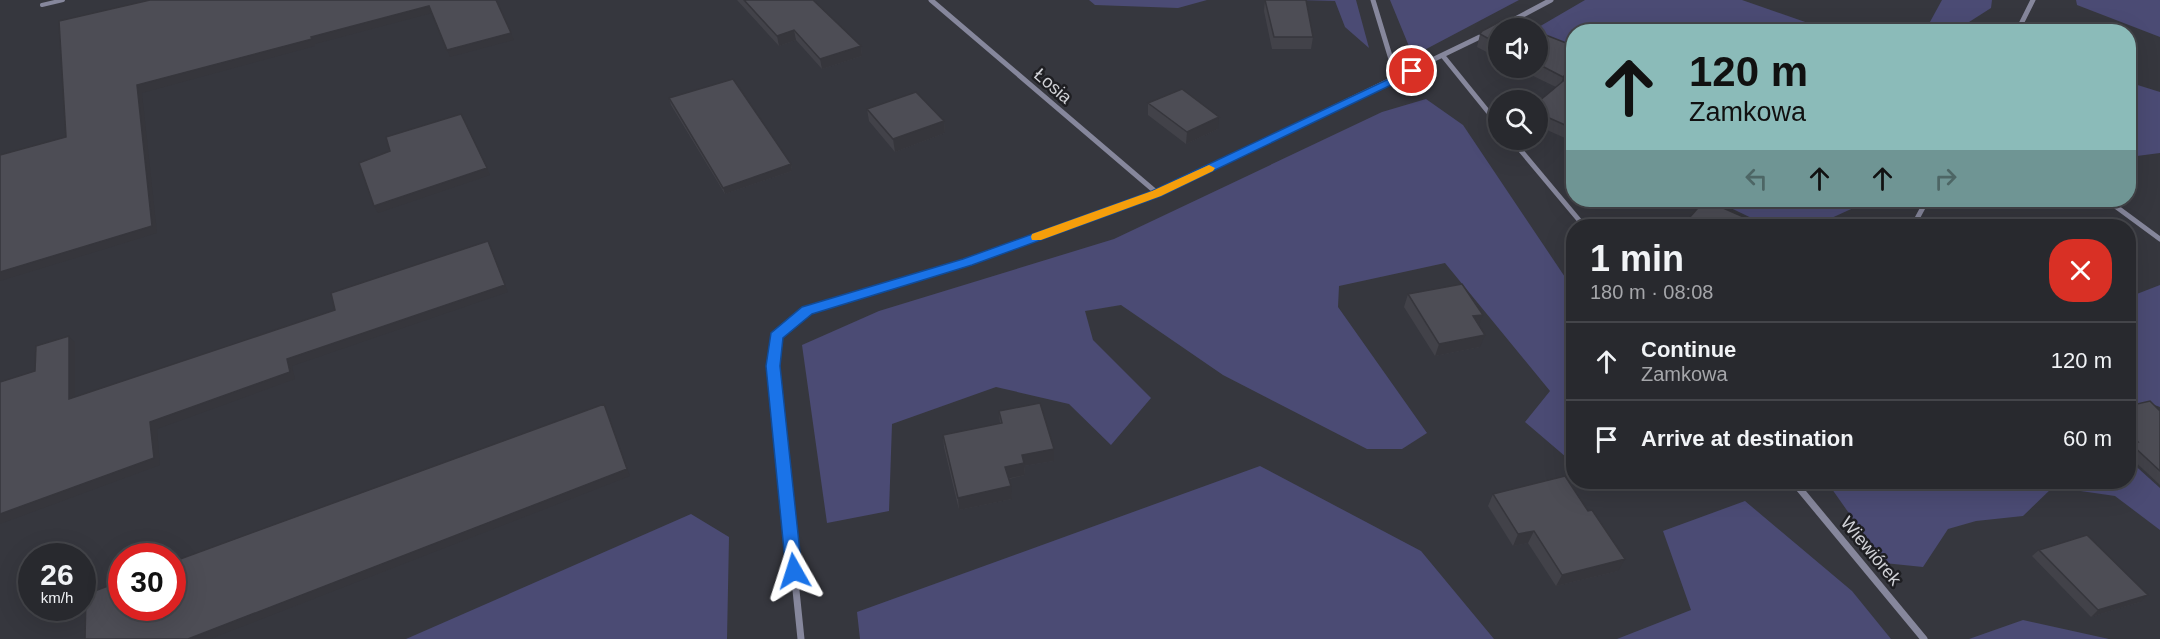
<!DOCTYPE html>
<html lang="en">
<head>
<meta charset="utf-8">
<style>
  :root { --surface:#28292e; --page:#34353a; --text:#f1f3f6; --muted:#a5a6aa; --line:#44454a }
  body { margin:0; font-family:Arial,sans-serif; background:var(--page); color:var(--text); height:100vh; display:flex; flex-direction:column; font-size:22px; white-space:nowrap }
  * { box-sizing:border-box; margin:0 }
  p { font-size:20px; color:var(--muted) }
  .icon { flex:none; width:33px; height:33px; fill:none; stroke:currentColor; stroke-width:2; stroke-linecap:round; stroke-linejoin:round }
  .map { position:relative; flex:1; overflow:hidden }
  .side { position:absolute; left:1566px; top:219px; width:570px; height:270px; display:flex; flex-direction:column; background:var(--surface); border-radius:24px; box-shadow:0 6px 24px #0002,0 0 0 2px var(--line) }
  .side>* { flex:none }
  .hud { position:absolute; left:1566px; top:24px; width:570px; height:183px; border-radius:24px; box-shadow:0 6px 24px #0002,0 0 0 2px var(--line); background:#8bbbb9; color:#111; overflow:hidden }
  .buttons { position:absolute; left:1488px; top:18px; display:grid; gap:12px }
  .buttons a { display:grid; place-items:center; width:60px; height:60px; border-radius:50%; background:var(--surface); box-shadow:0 6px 24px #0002,0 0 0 2px var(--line); font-size:30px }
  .speed { position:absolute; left:18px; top:543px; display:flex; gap:12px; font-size:30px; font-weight:700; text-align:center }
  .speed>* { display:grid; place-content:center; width:78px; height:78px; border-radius:50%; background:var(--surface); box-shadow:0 6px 24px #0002,0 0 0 2px var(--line); line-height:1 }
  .speed small { font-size:15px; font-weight:400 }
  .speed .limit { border:9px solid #d22; background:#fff; color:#111 }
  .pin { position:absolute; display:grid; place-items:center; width:51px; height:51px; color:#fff; margin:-26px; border:3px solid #fff; border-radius:50%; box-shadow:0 2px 6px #0007 }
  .me { position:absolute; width:66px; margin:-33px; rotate:354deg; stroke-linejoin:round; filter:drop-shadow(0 0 4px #0008) }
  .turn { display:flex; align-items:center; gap:21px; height:126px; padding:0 24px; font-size:27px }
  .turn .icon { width:78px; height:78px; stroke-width:2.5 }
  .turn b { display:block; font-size:42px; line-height:51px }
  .lanes { display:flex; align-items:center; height:57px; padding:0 24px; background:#0003; justify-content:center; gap:30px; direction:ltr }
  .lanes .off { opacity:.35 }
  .round { display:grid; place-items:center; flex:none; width:63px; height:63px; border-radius:24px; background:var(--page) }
  .headline { display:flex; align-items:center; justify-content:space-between; height:102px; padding:0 24px }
  h1 { font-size:36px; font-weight:700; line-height:45px }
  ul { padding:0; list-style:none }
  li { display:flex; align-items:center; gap:18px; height:78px; padding:0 24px; border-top:2px solid var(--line) }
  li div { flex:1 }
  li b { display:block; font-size:22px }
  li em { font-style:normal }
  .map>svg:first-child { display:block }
  .green { fill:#4b4b74 }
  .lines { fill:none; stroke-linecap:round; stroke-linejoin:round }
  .service { stroke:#86879c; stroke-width:4 }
  .minor-far1 { stroke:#86879c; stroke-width:5 }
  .minor { stroke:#86879c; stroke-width:7 }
  .wall { fill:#424249 }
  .shaded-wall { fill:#36363c }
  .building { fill:#4d4d55; stroke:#36363c; stroke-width:1.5 }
  .route { fill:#1a73e8; stroke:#114b97; stroke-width:1.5 }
  .slow { fill:#f59e0b }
  .labels { text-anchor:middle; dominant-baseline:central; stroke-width:5; stroke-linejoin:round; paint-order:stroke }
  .street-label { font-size:18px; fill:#d0d1d6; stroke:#1e1e22 }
</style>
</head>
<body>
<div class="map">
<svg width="2160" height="639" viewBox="0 0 2160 639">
  <rect width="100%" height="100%" fill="#36373e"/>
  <path class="green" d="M1089,0H1207L1178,8L1095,5Z
    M1298,0H1356L1369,48L1345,27L1335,1Z
    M1390,0H1519L1413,56Z
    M1585,0H1742L1831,31L1574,32L1573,61L1538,53L1537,28Z
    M1942,0H1992L1991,8L1955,31H1925Z
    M2076,0H2160V37L2077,5Z
    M2128,82L2160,92V153L2129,157Z
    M1426,99L1463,125L1573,289V463L1525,422L1550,391L1445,263L1339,286L1338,307L1427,433L1402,449H1367L1223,375L1121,305L1085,311L1093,340L1151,398L1111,445L1069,404L996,387L892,424L889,511L827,523L802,345L879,311L1114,239L1382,112Z
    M1714,200H1871L1827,220L1762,223Z
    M2160,285V407L2146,402L2129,406V297Z
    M2129,460L2160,488V530L2115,496L2053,487L2023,516L1976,521L1948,529L1923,567L1884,563L1827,482H1939L1944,484L1949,482H2128Z
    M1260,466L1421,551L1494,639H860L857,612Z
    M1745,501L1852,591L1891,639H1617L1691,610L1663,531Z
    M691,514L729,537L727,639H406Z
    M2023,620L2109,639H1969Z"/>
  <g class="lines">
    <path class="service" d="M42,5L63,0"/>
    <path class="minor-far1" d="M931,0L1157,193
      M1373,0L1397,79
      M1506,24L1551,0
      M2017,32L2033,0
      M1443,56L1498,124
      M1512,140L1584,226
      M2107,200L2160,239
      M1913,226L1927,200
      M912,279L968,262L1157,193L1486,34"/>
    <path class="minor" d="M1794,482L1924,639
      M801,639L773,366L776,336L807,310L917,277"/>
  </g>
  <path class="wall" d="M737,0H813L861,46L862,56L822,69L796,40L779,46Z
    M1265,0L1313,37L1311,49H1272L1264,11Z
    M1498,28V58L1477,47L1480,34Z
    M1538,32L1574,46V142L1538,126V102L1556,87L1517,68H1538Z
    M669,98L791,164L792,171L725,194L671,105Z
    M1148,103L1218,129L1186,144L1148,115Z
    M867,109L944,121L945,133L895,152L869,121Z
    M1408,294L1479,326L1480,347L1435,356L1404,307Z
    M2128,406L2160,411V485L2128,455Z
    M999,411L1054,461L1024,466L1025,475L1009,479L1012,499L959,510L944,447L943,435L1000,424Z
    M1493,494L1618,571L1556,586L1528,543L1513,546L1488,506Z
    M2039,550L2140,602L2091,617L2032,556Z"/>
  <path class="shaded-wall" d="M429,6L432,13L315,44V46L142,93L157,233L0,281V272L137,85L311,37Z
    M794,30L796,40L779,46L777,36Z
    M511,33L514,40L450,57L447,50Z
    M861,46L862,56L822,69L820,59Z
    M1574,66V74L1559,89L1563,77Z
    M1219,117L1218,129L1186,144L1187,132Z
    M944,121L945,133L895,152L893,139Z
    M791,164L792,171L725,194L723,188Z
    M487,168L490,175L378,213L374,206Z
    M488,241L508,292L292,366L295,379L157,429L160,465L0,524V514L150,422L287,359Z
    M1483,315L1478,327L1473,316Z
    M1485,335L1480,347L1435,356L1439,344Z
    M69,336L75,343V406L69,399Z
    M604,404L630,476L210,639H188Z
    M1054,449V461L1024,466L1025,475L1006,479L1005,467L1022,455Z
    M1011,486L1012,499L959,510L958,498Z
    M1534,531L1528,543L1513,546L1518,534Z
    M1625,559L1618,571L1556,586L1562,575Z
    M2148,595L2140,602L2091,617L2098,610Z"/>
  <path class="building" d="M150,0H496L511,33L447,50L429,6L311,37L312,39L137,85L152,226L0,272V155L66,137L59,21Z
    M744,0H813L861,46L820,59L794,30L777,36Z
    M1265,0H1306L1313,37H1274Z
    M1505,19L1530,28H1498V44L1480,34L1482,31Z
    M1538,32L1574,46V66L1563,77L1538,64Z
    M1574,72V129L1538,113V102Z
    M733,79L791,164L723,188L669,98Z
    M1182,89L1219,117L1187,132L1148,103Z
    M916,92L944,121L893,139L867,109Z
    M461,114L487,168L374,206L359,163L390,151L386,137Z
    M1705,200L1764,226H1682Z
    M2000,223L2009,226H1999Z
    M488,241L505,285L287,359L290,372L150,422L154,458L0,514V382L35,371L36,346L69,336V399L335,310L331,293Z
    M1462,284L1483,315L1473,316L1485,335L1439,344L1408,294Z
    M2150,401L2160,411V471L2130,443L2138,442L2128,433V406Z
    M1040,403L1054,449L1022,455L1024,463L1005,467L1011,486L958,498L943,435L1002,423L999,411Z
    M604,404L627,469L188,639H85L86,594L122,581V608H172V562Z
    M1565,476L1588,511L1592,510L1625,559L1562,575L1534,531L1518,534L1493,494Z
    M2087,535L2148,595L2098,610L2039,550Z"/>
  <path class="route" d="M1412,68L1416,69V73L1161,196L972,265L812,314L783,338L780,366L802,571L800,576L794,578L788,576L786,571L766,366L771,333L802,307L963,259L1152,191Z"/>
  <path class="slow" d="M1209,165L1215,168L1213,171L1161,196L1041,240H1032L1031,237L1032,234L1152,191Z"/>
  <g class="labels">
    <g class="street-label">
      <text transform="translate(1053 86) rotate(41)">Łosia</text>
      <text transform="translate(1871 551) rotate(50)">Wiewiórek</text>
    </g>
  </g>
</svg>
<div class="buttons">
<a><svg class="icon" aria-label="sound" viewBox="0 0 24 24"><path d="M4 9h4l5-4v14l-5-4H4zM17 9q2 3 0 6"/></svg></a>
<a><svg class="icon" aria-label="search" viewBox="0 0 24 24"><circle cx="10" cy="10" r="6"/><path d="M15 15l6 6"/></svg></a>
</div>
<div class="speed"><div>26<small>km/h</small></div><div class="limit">30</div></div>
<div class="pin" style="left:1412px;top:71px;background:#d93025"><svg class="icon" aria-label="arrive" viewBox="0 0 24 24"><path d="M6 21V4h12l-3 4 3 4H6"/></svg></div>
<svg class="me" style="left:794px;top:571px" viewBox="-20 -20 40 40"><path d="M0-17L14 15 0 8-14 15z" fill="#1a73e8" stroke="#fff" stroke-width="4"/></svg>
<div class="hud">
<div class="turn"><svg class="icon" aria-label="ahead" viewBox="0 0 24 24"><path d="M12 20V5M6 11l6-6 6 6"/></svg><div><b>120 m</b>Zamkowa</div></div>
<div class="lanes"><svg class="icon off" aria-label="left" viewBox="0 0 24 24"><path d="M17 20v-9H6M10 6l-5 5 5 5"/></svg><svg class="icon" aria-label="ahead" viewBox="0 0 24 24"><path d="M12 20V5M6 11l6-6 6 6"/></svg><svg class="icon" aria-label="ahead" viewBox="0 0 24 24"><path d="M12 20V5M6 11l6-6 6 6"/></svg><svg class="icon off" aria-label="right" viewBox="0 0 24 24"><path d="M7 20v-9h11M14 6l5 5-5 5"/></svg></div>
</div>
<section class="side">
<div class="headline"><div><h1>1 min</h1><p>180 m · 08:08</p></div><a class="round" style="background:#d93025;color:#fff"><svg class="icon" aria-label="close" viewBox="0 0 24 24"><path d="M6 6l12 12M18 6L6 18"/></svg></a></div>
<ul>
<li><svg class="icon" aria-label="ahead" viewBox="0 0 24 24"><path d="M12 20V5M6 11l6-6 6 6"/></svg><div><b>Continue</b><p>Zamkowa</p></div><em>120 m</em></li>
<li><svg class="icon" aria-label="arrive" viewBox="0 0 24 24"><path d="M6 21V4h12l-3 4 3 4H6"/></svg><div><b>Arrive at destination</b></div><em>60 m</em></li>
</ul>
</section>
</div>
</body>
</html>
